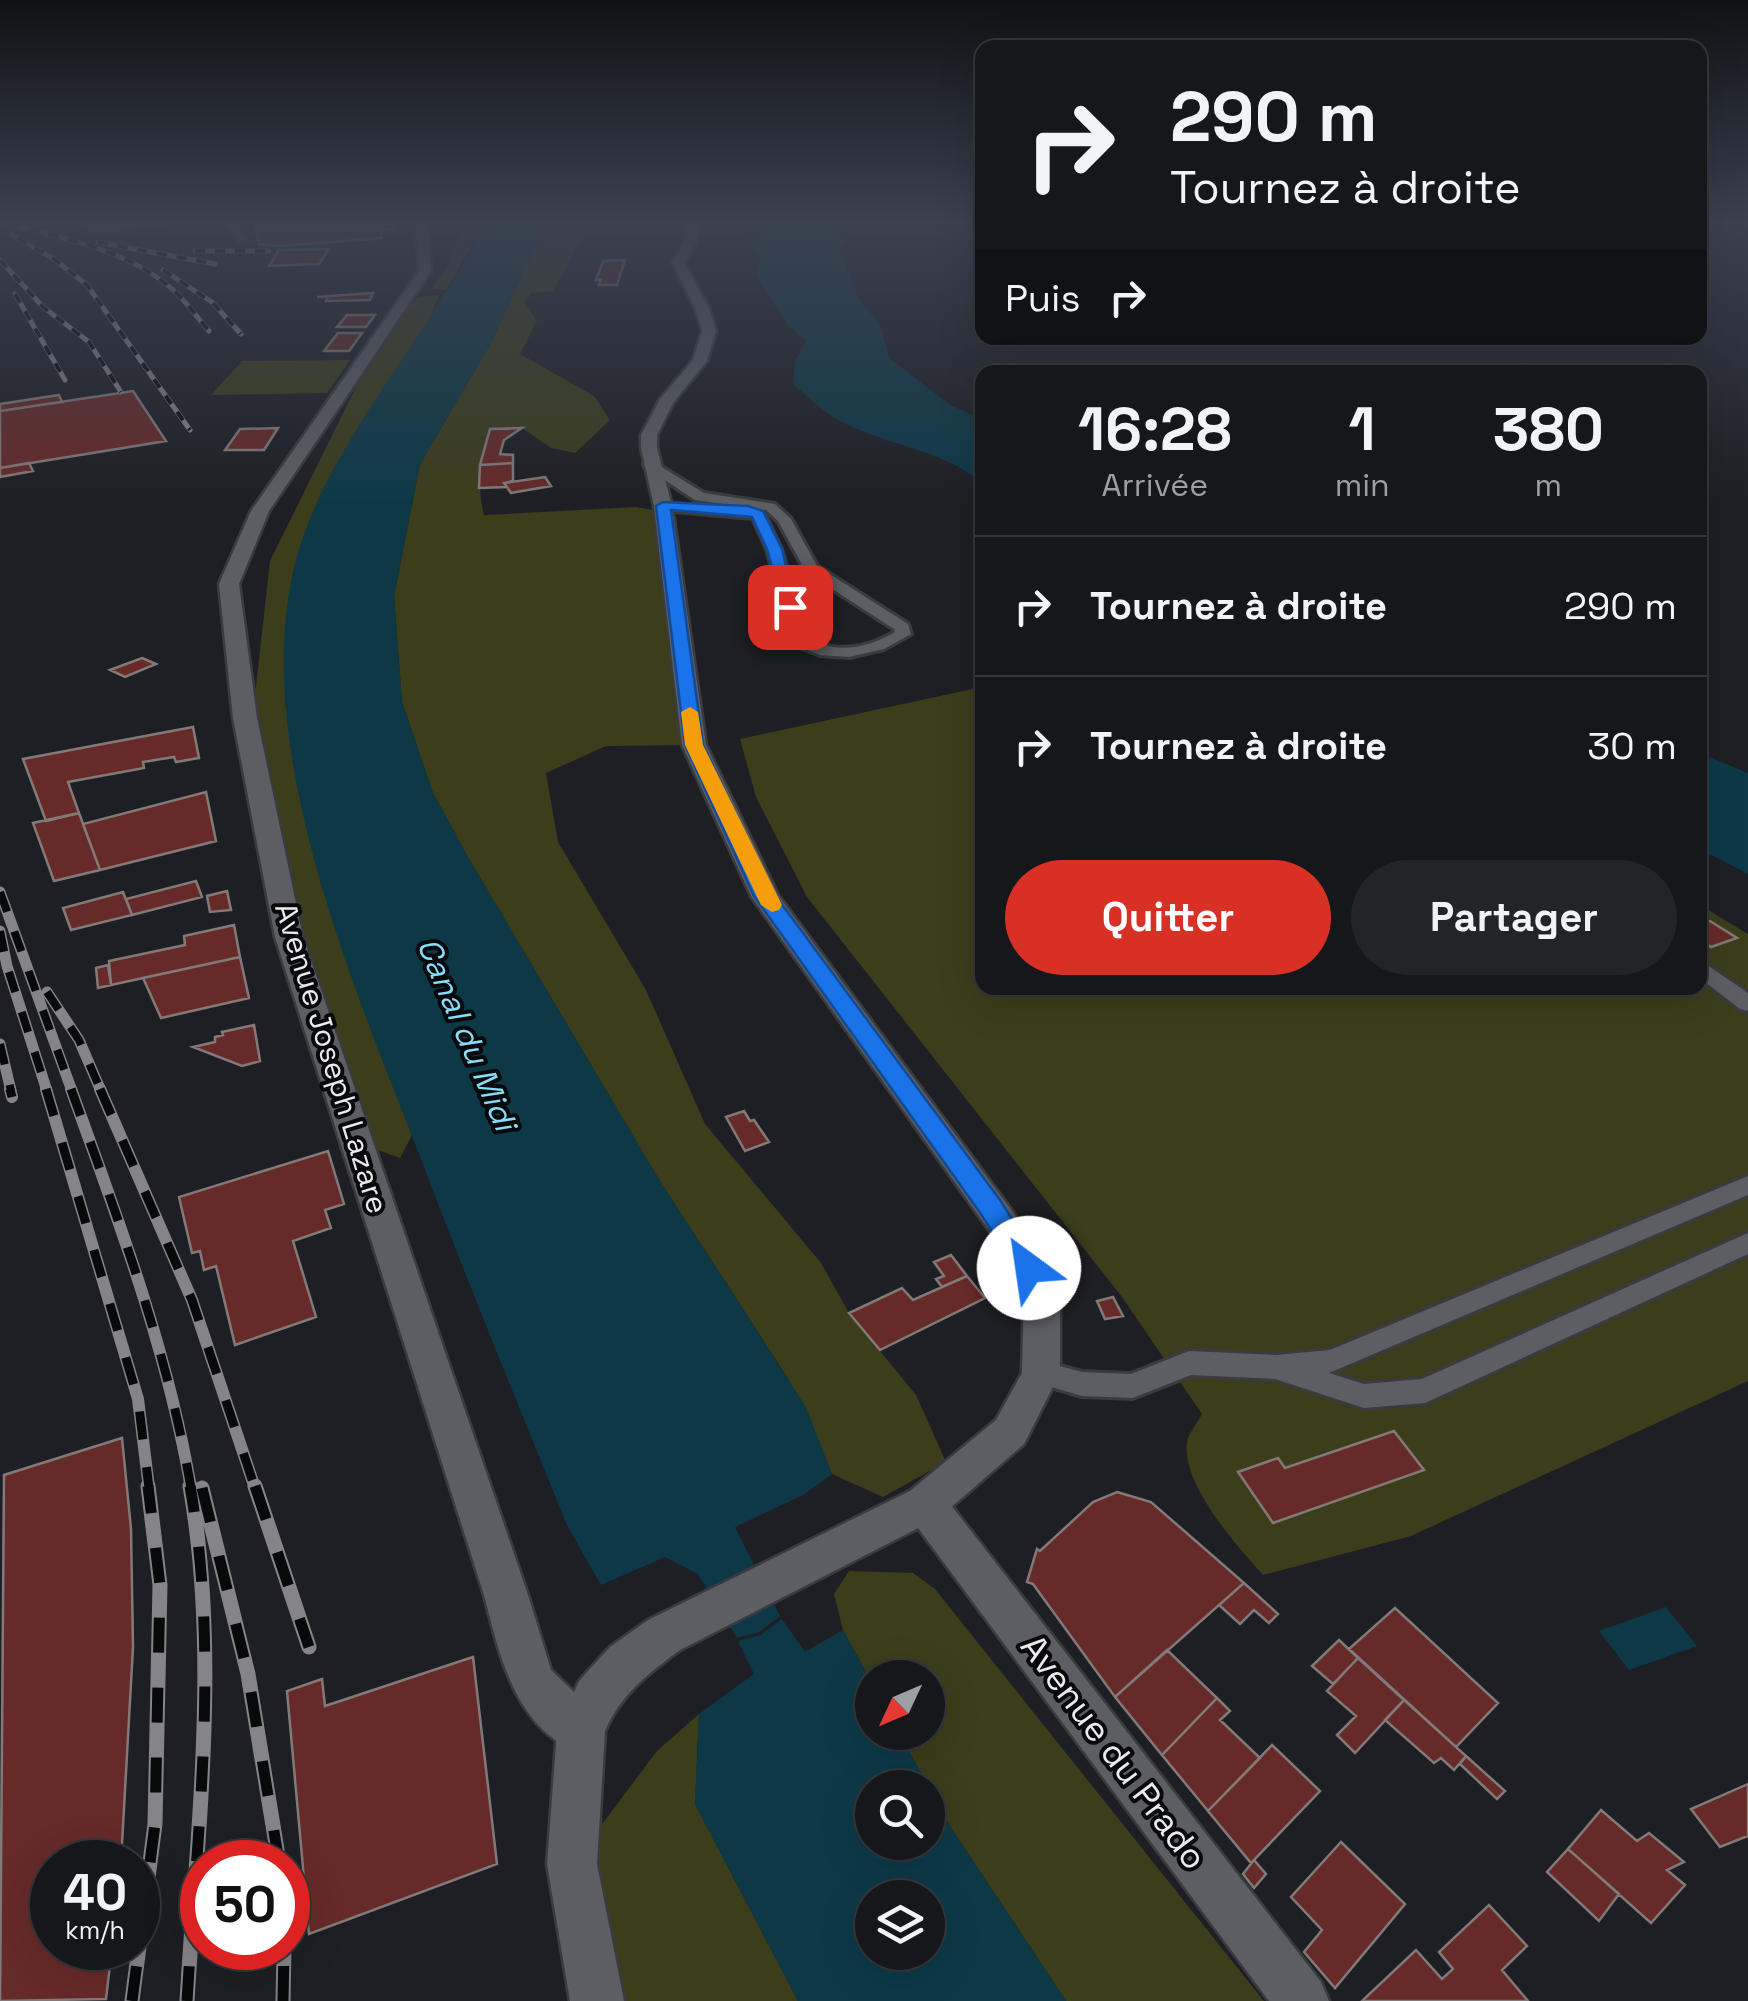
<!DOCTYPE html>
<html lang="fr">
<head>
<meta charset="utf-8">
<style>
  :root { --surface:#16171b; --page:#232428; --text:#f1f3f6; --muted:#9e9fa3; --line:#35363a; --accent:#d93025 }
  body { margin:0; font-family:"Space Grotesk",sans-serif; background:var(--page); color:var(--text); height:100vh; display:flex; flex-direction:column; font-size:38px; white-space:nowrap }
  * { box-sizing:border-box; margin:0 }
  p { font-size:32px; color:var(--muted) }
  .icon { flex:none; width:55px; height:55px; fill:none; stroke:currentColor; stroke-width:2; stroke-linecap:round; stroke-linejoin:round }
  .map { position:relative; flex:1; overflow:hidden }
  .sheet { position:absolute; left:975px; top:365px; width:732px; height:630px; display:flex; flex-direction:column; background:var(--surface); border-radius:20px; box-shadow:0 10px 40px #0002,0 0 0 2px var(--line) }
  .sheet>* { flex:none }
  .guide { position:absolute; left:975px; top:40px; width:732px; height:305px; border-radius:20px; box-shadow:0 10px 40px #0002,0 0 0 2px var(--line); background:#16171b; color:var(--text); overflow:hidden }
  .needle { width:65px; rotate:226deg }
  .buttons { position:absolute; left:855px; top:1660px; display:grid; gap:20px }
  .buttons a { display:grid; place-items:center; width:90px; height:90px; border-radius:50%; background:var(--surface); box-shadow:0 10px 40px #0002,0 0 0 2px var(--line); font-size:50px }
  .speed { position:absolute; left:30px; top:1840px; display:flex; gap:20px; font-size:50px; font-weight:700; text-align:center }
  .speed>* { display:grid; place-content:center; width:130px; height:130px; border-radius:50%; background:var(--surface); box-shadow:0 10px 40px #0002,0 0 0 2px var(--line); line-height:1 }
  .speed small { font-size:25px; font-weight:400 }
  .speed .limit { border:15px solid #d22; background:#fff; color:#111 }
  .pin { position:absolute; display:grid; place-items:center; width:85px; height:85px; color:#fff; margin:-42px; border-radius:20px; box-shadow:0 5px 15px #0006 }
  .me { position:absolute; width:110px; margin:-55px; rotate:329deg; stroke-linejoin:round; filter:drop-shadow(0 0 8px #0008) }
  .turn { display:flex; align-items:center; gap:35px; height:210px; padding:0 30px; font-size:45px }
  .turn .icon { width:130px; height:130px; stroke-width:2.5 }
  .turn b { display:block; font-size:70px; line-height:85px }
  .then { display:flex; align-items:center; height:95px; padding:0 30px; background:#0003; gap:20px; font-size:38px }
  .eta { display:flex; justify-content:space-evenly; align-items:center; height:170px; text-align:center }
  .eta b { font-size:60px; font-weight:700; line-height:70px }
  .primary-button { display:flex; gap:20px; margin-top:auto; padding:20px 30px }
  .primary-button a { flex:1; height:115px; border-radius:60px; background:var(--accent); color:#fff; font-size:40px; font-weight:700; line-height:115px; text-align:center }
  .primary-button a+a { background:var(--page); color:var(--text) }
  ul { padding:0; list-style:none }
  li { display:flex; align-items:center; gap:30px; height:140px; padding:0 30px; border-top:2px solid var(--line) }
  li div { flex:1 }
  li b { display:block; font-size:38px }
  li em { font-style:normal }
  .map>svg:first-child { display:block }
  .green { fill:#3b3d1b }
  .water { fill:#0d3947; fill-rule:evenodd }
  .building { fill:#662a28; stroke:#827a79; stroke-width:2.5 }
  .lines { fill:none; stroke-linecap:round; stroke-linejoin:round }
  .lane-casing { stroke:#3a3b3f; stroke-width:6 }
  .street-casing { stroke:#3a3b3f; stroke-width:5 }
  .secondary-casing { stroke:#3a3b3f; stroke-width:5 }
  .lane { fill:#5c5e63; fill-rule:evenodd }
  .street { fill:#5c5e63; fill-rule:evenodd }
  .secondary { fill:#5c5e63; fill-rule:evenodd }
  .rail-far3-casing { stroke:#848489; stroke-width:5 }
  .rail-far2-casing { stroke:#848489; stroke-width:11 }
  .rail-far1-casing { stroke:#848489; stroke-width:12 }
  .rail-casing { stroke:#848489; stroke-width:15 }
  .rail-far3 { stroke:#08090b; stroke-width:4; stroke-dasharray:10; stroke-linecap:butt }
  .rail-far2 { stroke:#08090b; stroke-width:8; stroke-dasharray:21; stroke-linecap:butt }
  .rail-far1 { stroke:#08090b; stroke-width:9; stroke-dasharray:28; stroke-linecap:butt }
  .rail { stroke:#08090b; stroke-width:11; stroke-dasharray:35; stroke-linecap:butt }
  .route { fill:#1a73e8; stroke:#114b97; stroke-width:2.5 }
  .slow { fill:#f59e0b }
  .labels { text-anchor:middle; dominant-baseline:central; stroke-width:8; stroke-linejoin:round; paint-order:stroke }
  .street-label { font-size:30px; fill:#ebebef; stroke:#08090b }
  .water-label { font-size:32px; font-style:italic; fill:#87ddfc; stroke:#08090b }
  .near-street-label { font-size:35px; fill:#ebebef; stroke:#08090b }
</style>
</head>
<body>
<div class="map">
<svg width="1748" height="2001" viewBox="0 0 1748 2001">
  <rect width="100%" height="100%" fill="#1e1f24"/>
  <path class="green" d="M463,224H484L446,290L431,289L448,266Z
    M546,224H597V230L578,244L553,291L532,293L524,302L537,321L520,354L594,396L610,420L575,453L551,448L522,428L490,429C482,459 476,484 484,515L636,507L664,512L694,745L606,746L546,773L558,842L646,990L705,1124L821,1263L849,1313L916,1395L946,1462L883,1497L832,1474L787,1377L658,1178L469,859L433,793L402,702L394,596L420,464L491,343Z
    M439,295L285,702L321,884L412,1135L400,1158L375,1149L311,964L273,815L255,695L270,561L356,387L413,302L418,297Z
    M350,360L327,393L211,395L242,361Z
    M982,687V988H1700V905L1748,934V1381L1411,1536L1263,1575C1237,1546 1181,1484 1187,1442C1188,1434 1198,1422 1202,1414L1122,1297L807,897L756,797L740,739Z
    M849,1571L913,1573L935,1589L1264,2001H1066L951,1828L899,1733L928,1732V1678H872V1683L843,1630L834,1594Z
    M699,1714L695,1804L798,2001H597L572,1864L657,1751Z"/>
  <path class="water" d="M484,224H546L491,343L420,464L394,596L402,702L433,793L469,859L658,1178L806,1407L832,1474L803,1495L735,1527L780,1616L759,1632L737,1638L698,1574L665,1557L601,1585L567,1525C517,1402 466,1278 419,1154C352,982 241,726 301,543C331,453 394,377 443,296C456,273 476,249 484,224Z
    M758,224H840L839,229L846,236L840,250L858,298L880,325L889,358L952,406L982,419V483C939,446 878,446 830,415C817,406 805,394 793,384L795,361L806,341L788,326L756,274L760,258L751,240Z
    M1700,753L1748,773V874L1700,849Z
    M1666,1607L1697,1646L1629,1670L1599,1631Z
    M782,1619L805,1652L843,1630L872,1683V1732L899,1733L951,1828L1066,2001H798L695,1804L699,1714L754,1674L738,1641L761,1635ZM872,1788H928V1842H872ZM872,1898H928V1952H872Z"/>
  <path class="building" d="M396,224V229L380,230L382,238L281,246L259,244L255,224Z
    M329,249L319,264L269,266L279,250Z
    M625,260L617,285H599L601,280H596L603,261Z
    M373,293L370,300L326,301L328,297H317Z
    M347,315H375L366,327H337Z
    M338,333H362L349,351H324Z
    M133,391L166,441L0,468V411Z
    M59,395L62,402L0,411V404Z
    M278,428L264,450H225L240,429Z
    M522,428L504,440L500,454L513,455V463L480,465L490,429Z
    M29,463L33,471L0,477V468Z
    M513,463V481L504,483L507,487L479,488L480,465Z
    M545,477L551,486L511,493L504,483Z
    M142,658L156,664L125,677L110,670Z
    M193,727L199,758L176,762L174,757L143,762L144,768L68,782L79,813L46,821L23,759Z
    M206,792L216,841L100,870L83,824Z
    M79,813L100,870L54,881L33,823Z
    M196,881L202,897L132,915L126,899Z
    M227,891L231,910L210,912L207,896Z
    M123,892L132,915L71,930L63,908Z
    M1710,921L1737,938L1711,947L1700,940V924Z
    M234,925L240,957L111,985L109,961L185,945L184,936Z
    M240,957L249,998L161,1018L143,978Z
    M108,965L111,985L98,988L96,968Z
    M254,1025L260,1061L242,1066L193,1047L215,1042V1037L223,1035L222,1032Z
    M744,1111L750,1121L754,1120L769,1142L745,1151L726,1117Z
    M328,1151L344,1204L325,1210L331,1228L293,1241L316,1317L235,1345L216,1266L204,1270L200,1251L192,1253L179,1197Z
    M951,1255L967,1276L942,1287L936,1279L944,1276L934,1262Z
    M967,1276L985,1298L880,1350L849,1313L902,1288L913,1300Z
    M1113,1297L1123,1316L1105,1319L1097,1301Z
    M1394,1431L1424,1470L1273,1523L1238,1472L1278,1458L1285,1468Z
    M122,1438L131,1529L133,1647L121,1862H52V1948H112L106,1999L0,2001L4,1475Z
    M1117,1492L1151,1502L1244,1583L1115,1697L1033,1584L1027,1582L1037,1549L1040,1551L1093,1502Z
    M1244,1583L1278,1614L1269,1623L1254,1610L1240,1624L1219,1605Z
    M1395,1608L1498,1703L1456,1747L1349,1649Z
    M1339,1640L1358,1658L1333,1684L1312,1666Z
    M1167,1650L1217,1698L1162,1755L1115,1697Z
    M473,1657L497,1864L309,1934L287,1691L322,1679L325,1706Z
    M1358,1658L1404,1700L1355,1753L1337,1735L1356,1716L1327,1691Z
    M1217,1698L1230,1711L1220,1720L1260,1758L1208,1811L1162,1755Z
    M1404,1700L1466,1756L1454,1770L1441,1758L1434,1763L1385,1720Z
    M1272,1745L1320,1791L1251,1863L1208,1811Z
    M1466,1756L1505,1791L1497,1799L1460,1764Z
    M1748,1784V1836L1720,1847L1691,1809Z
    M1601,1810L1637,1841L1649,1833L1684,1862L1667,1870L1685,1885L1651,1923L1568,1849Z
    M1341,1842L1405,1904L1335,1988L1304,1952L1322,1930L1291,1897Z
    M1568,1849L1619,1894L1599,1921L1547,1872Z
    M1254,1860L1266,1874L1254,1888L1243,1874Z
    M1489,1905L1527,1946L1502,1970L1528,2001H1362L1416,1950L1442,1979L1453,1969L1439,1952Z"/>
  <g class="lines">
    <g class="lane-casing">
      <path id="lane" d="M87,224L95,225L165,224L91,231Z
        M226,224H235L247,242H241Z
        M650,460L704,493L775,504L791,519L817,566L908,624L911,634L884,649L849,657L820,655L802,648L790,635L767,549L753,518L663,510L656,506L658,503L763,511L781,549L806,633C830,657 868,648 895,632L894,629L806,572L778,521L766,510L695,500L645,467L644,464Z
        M1700,960L1748,993V1011L1740,1009L1700,978Z
        M1748,1176V1195L1329,1373L1364,1384L1422,1379L1748,1233V1254L1425,1403L1364,1408L1275,1379L1191,1375L1133,1398L1082,1396L1031,1381L1026,1373L1031,1365L1041,1361L1082,1372L1131,1374L1189,1351L1276,1355L1330,1350Z"/>
    </g>
    <g class="street-casing">
      <path id="street" d="M416,224H428L431,271L269,511L239,584L257,718L303,937L528,1595L551,1670L598,1715L605,1731L598,1747L581,1754C515,1728 500,1657 484,1595L275,937L233,718L219,584L251,511L419,271Z
        M925,1486L940,1491L1321,1982L1329,2001H1269L910,1517L904,1504L910,1491Z"/>
    </g>
    <g class="secondary-casing">
      <path id="secondary" d="M687,224H699L696,243L684,262L709,308L716,331L707,361L673,403L657,435V448L672,506L706,745L778,895L1015,1215L1055,1279L1060,1289V1373L1024,1444L940,1517L680,1650C649,1673 620,1695 605,1731L597,1864L624,2001H570L547,1864L557,1731L579,1681L610,1647L648,1620L910,1491L996,1420L1022,1373L1024,1290L991,1233L751,896L682,745L654,506L641,448V435L660,399L693,360L702,331L695,308L672,262L684,243Z"/>
    </g>
    <use href="#lane" class="lane"/>
    <use href="#street" class="street"/>
    <use href="#secondary" class="secondary"/>
    <g class="rail-far3-casing">
      <path id="rail-far3" d="M10,224C65,239 128,250 172,289C186,301 197,317 209,331
        M0,228L54,259L87,285L190,430
        M98,242L215,264
        M195,251H269
        M0,260L43,307L89,342L121,392
        M163,270L212,302L241,334
        M15,294L65,380"/>
    </g>
    <g class="rail-far2-casing">
      <path id="rail-far2" d="M0,892L72,1091
        M0,931L7,966L47,1091
        M47,992L79,1040L101,1091
        M0,1044L11,1091"/>
    </g>
    <g class="rail-far1-casing">
      <path id="rail-far1" d="M10,1089L12,1097
        M46,1089L138,1399L149,1488
        M71,1089C119,1222 167,1348 191,1488
        M100,1089L192,1300L255,1488"/>
    </g>
    <g class="rail-casing">
      <path id="rail" d="M255,1486L309,1647
        M202,1488L248,1674L279,1862
        M132,2001L155,1824L160,1585L148,1486
        M187,2001C197,1831 220,1655 190,1486
        M283,2001L284,1948"/>
    </g>
    <use href="#rail-far3" class="rail-far3"/>
    <use href="#rail-far2" class="rail-far2"/>
    <use href="#rail-far1" class="rail-far1"/>
    <use href="#rail" class="rail"/>
  </g>
  <linearGradient id="sky" x2="0" y2="1"><stop stop-color="#101114"/><stop offset="0.44" stop-color="#3b4250"/><stop offset="1" stop-color="#3b4250" stop-opacity="0"/></linearGradient>
  <rect width="1748" height="504" fill="url(#sky)"/>
  <path class="route" d="M663,502L748,506L763,511L782,549L796,610L783,607L767,549L752,517L671,510L703,745L775,895L1000,1200L1043,1268L1039,1275L1029,1278L1019,1275L981,1214L754,896L685,745L656,506Z"/>
  <path class="slow" d="M690,707L698,712L703,745L782,905L779,910L772,912L761,905L685,745L681,712Z"/>
  <g class="labels">
    <g class="street-label">
      <text transform="translate(332 1058) rotate(73)">Avenue Joseph Lazare</text>
    </g>
    <g class="water-label">
      <text transform="translate(467 1034) rotate(67)">Canal du Midi</text>
    </g>
    <g class="near-street-label">
      <text transform="translate(1114 1752) rotate(53)">Avenue du Prado</text>
    </g>
  </g>
</svg>
<div class="buttons">
<a><svg class="needle" viewBox="-14 -14 28 28"><path d="M0-13l5 13h-10z" fill="#e53935"/><path d="M0 13l5-13h-10z" fill="#9e9fa3"/></svg></a>
<a><svg class="icon" aria-label="search" viewBox="0 0 24 24"><circle cx="10" cy="10" r="6"/><path d="M15 15l6 6"/></svg></a>
<a><svg class="icon" aria-label="layers" viewBox="0 0 24 24"><path d="M12 4l9 5-9 5-9-5zM3 14l9 5 9-5"/></svg></a>
</div>
<div class="speed"><div>40<small>km/h</small></div><div class="limit">50</div></div>
<div class="pin" style="left:790px;top:607px;background:#d93025"><svg class="icon" aria-label="arrive" viewBox="0 0 24 24"><path d="M6 21V4h12l-3 4 3 4H6"/></svg></div>
<svg class="me" style="left:1029px;top:1268px" viewBox="-20 -20 40 40"><circle r="19" fill="#fff"/><path d="M0-13L10 11 0 6-10 11z" fill="#1a73e8"/></svg>
<div class="guide">
<div class="turn"><svg class="icon" aria-label="right" viewBox="0 0 24 24"><path d="M7 20v-9h11M14 6l5 5-5 5"/></svg><div><b>290 m</b>Tournez à droite</div></div>
<div class="then">Puis<svg class="icon" aria-label="right" viewBox="0 0 24 24"><path d="M7 20v-9h11M14 6l5 5-5 5"/></svg></div>
</div>
<section class="sheet">
<div class="eta">
<div><b>16:28</b><p>Arrivée</p></div>
<div><b>1</b><p>min</p></div>
<div><b>380</b><p>m</p></div>
</div>
<ul>
<li><svg class="icon" aria-label="right" viewBox="0 0 24 24"><path d="M7 20v-9h11M14 6l5 5-5 5"/></svg><div><b>Tournez à droite</b></div><em>290 m</em></li>
<li><svg class="icon" aria-label="right" viewBox="0 0 24 24"><path d="M7 20v-9h11M14 6l5 5-5 5"/></svg><div><b>Tournez à droite</b></div><em>30 m</em></li>
</ul>
<div class="primary-button"><a>Quitter</a><a>Partager</a></div>
</section>
</div>
</body>
</html>
